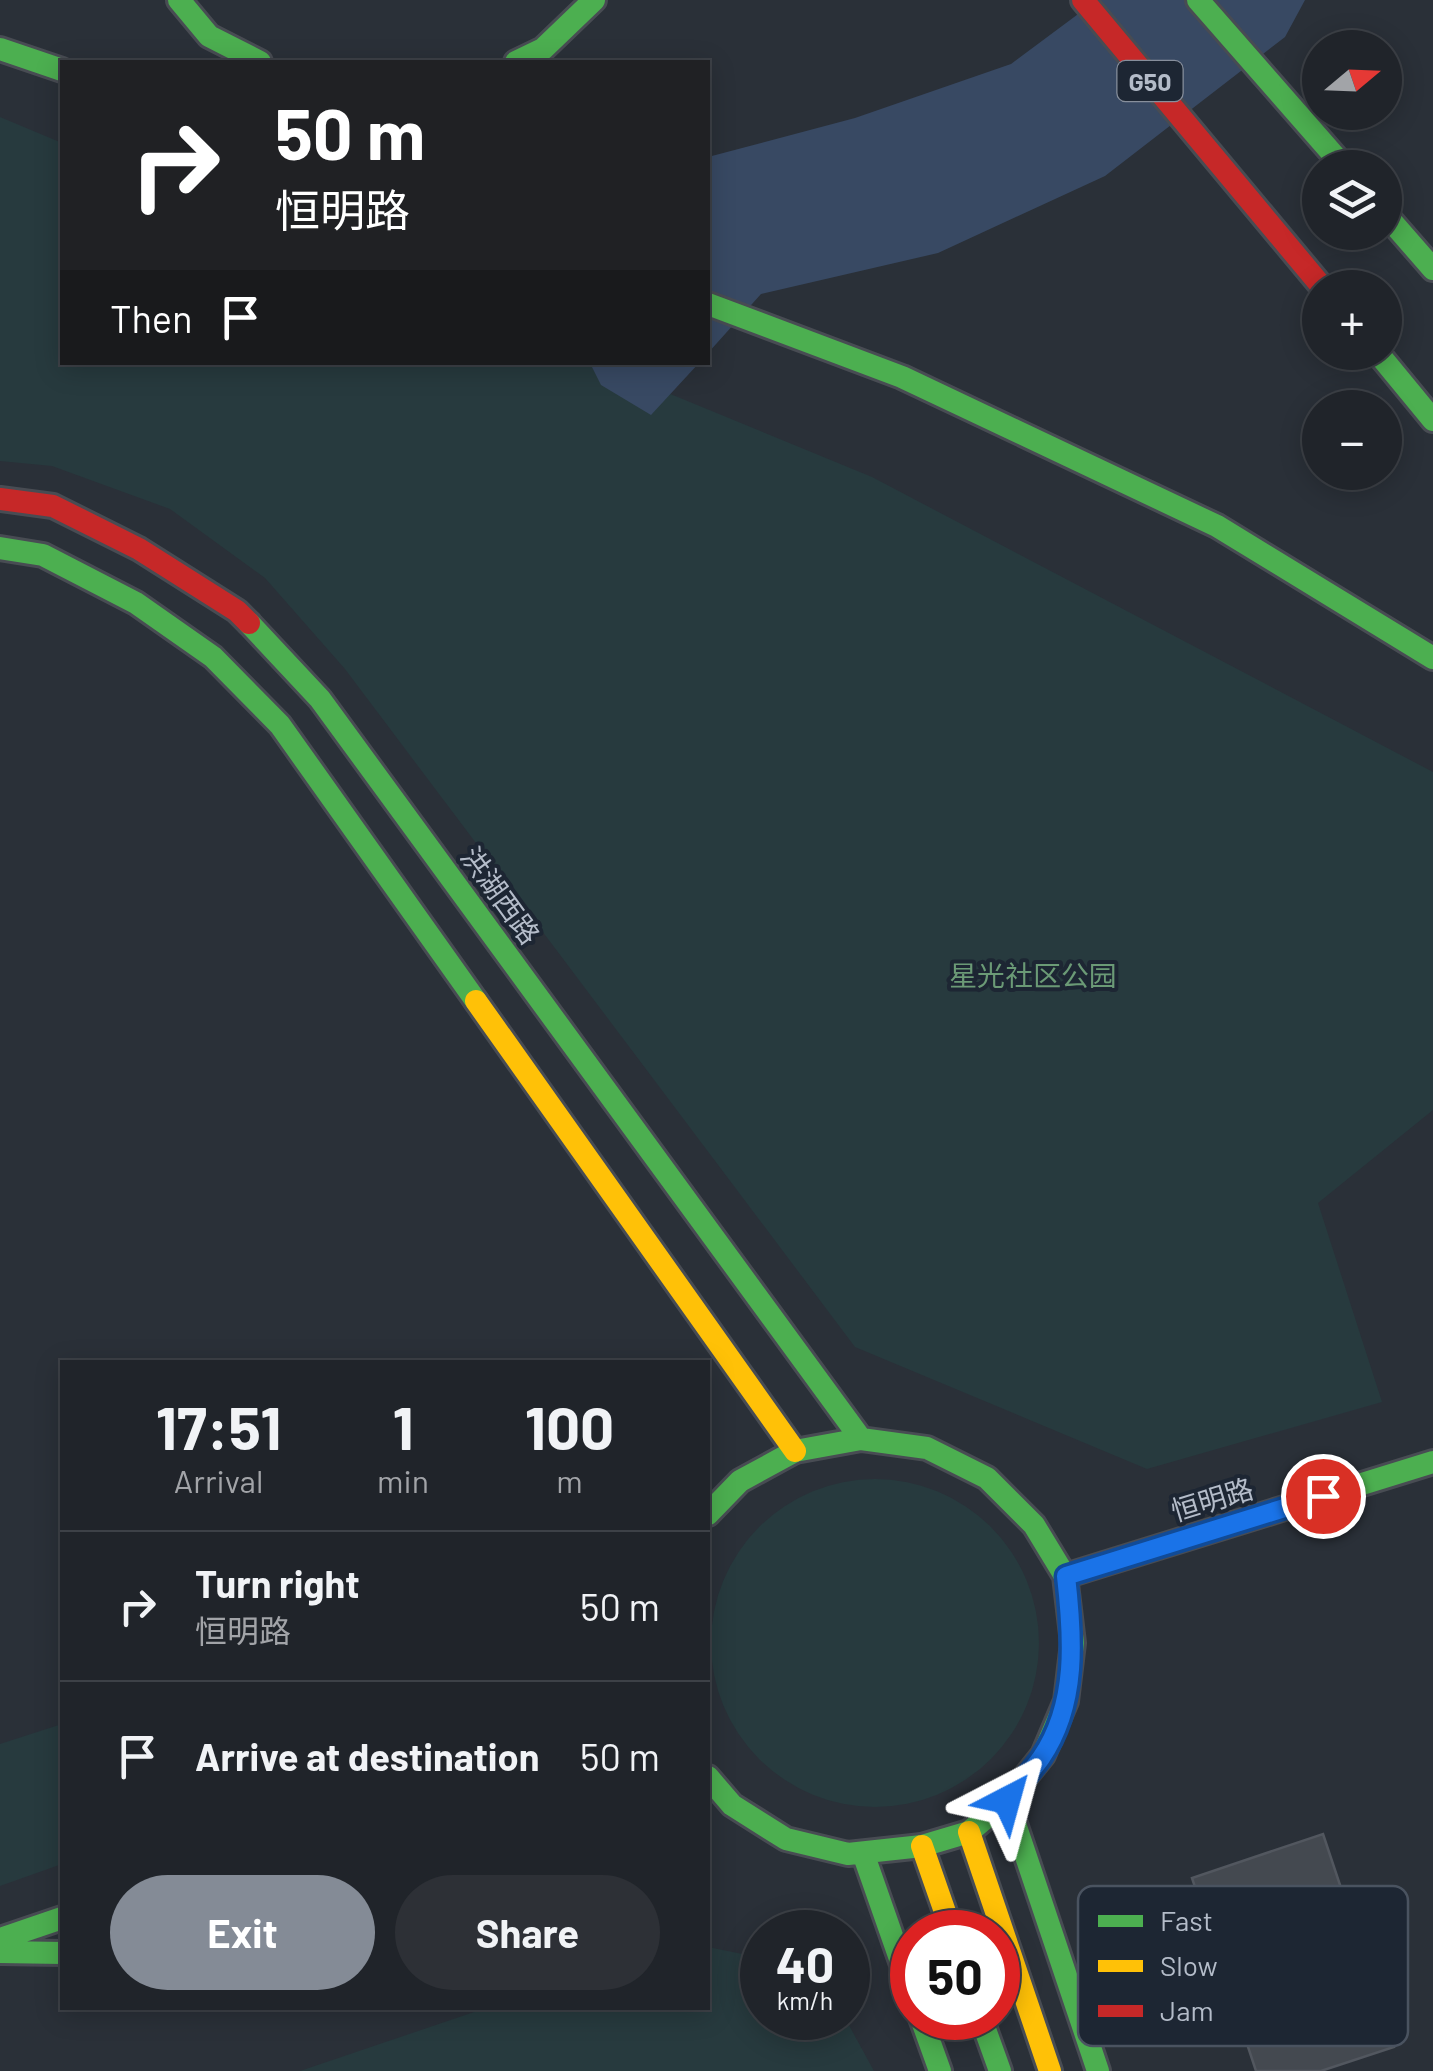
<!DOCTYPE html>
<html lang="en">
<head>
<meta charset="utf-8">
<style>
  :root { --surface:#20242a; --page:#2d3036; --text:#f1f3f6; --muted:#a2a4a8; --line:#3d4147; --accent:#848b96 }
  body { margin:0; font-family:Barlow,"Noto Sans SC",sans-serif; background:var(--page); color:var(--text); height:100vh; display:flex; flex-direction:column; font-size:38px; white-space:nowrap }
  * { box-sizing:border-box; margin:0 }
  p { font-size:32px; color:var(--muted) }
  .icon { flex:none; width:55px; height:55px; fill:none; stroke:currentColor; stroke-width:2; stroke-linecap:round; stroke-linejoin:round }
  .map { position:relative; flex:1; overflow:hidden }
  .sheet { position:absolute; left:60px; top:1360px; width:650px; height:650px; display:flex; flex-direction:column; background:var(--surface); border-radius:0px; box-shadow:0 5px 25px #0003,0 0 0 2px var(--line) }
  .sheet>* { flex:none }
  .hud { position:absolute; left:60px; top:60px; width:650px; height:305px; border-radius:0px; box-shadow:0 5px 25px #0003,0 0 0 2px var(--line); background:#202124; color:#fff; overflow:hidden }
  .needle { width:65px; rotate:71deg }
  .buttons { position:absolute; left:1302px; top:30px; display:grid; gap:20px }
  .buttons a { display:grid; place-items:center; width:100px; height:100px; border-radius:50%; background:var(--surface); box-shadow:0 5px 25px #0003,0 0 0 2px var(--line); font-size:50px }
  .speed { position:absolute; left:740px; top:1910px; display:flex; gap:20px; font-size:50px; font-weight:700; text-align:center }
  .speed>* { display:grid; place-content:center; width:130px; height:130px; border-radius:50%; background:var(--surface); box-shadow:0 5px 25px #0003,0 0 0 2px var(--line); line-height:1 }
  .speed small { font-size:25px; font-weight:400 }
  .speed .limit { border:15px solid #d22; background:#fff; color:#111 }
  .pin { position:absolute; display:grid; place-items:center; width:85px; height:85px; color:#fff; margin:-42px; border:5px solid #fff; border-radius:50%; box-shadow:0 2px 10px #0007 }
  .me { position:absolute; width:110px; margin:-55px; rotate:39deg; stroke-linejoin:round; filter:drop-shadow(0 0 8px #0008) }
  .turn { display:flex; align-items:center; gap:35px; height:210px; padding:0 50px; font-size:45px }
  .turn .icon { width:130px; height:130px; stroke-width:2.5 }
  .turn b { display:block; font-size:70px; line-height:85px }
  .then { display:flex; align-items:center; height:95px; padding:0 50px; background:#0003; gap:20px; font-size:38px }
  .eta { display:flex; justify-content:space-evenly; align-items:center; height:170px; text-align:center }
  .eta b { font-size:60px; font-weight:700; line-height:70px }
  .primary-button { display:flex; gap:20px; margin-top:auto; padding:20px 50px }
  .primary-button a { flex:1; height:115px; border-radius:60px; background:var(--accent); color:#fff; font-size:40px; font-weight:700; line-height:115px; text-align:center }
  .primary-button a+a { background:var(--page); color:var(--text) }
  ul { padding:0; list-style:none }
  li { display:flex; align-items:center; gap:30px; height:150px; padding:0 50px; border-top:2px solid var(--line) }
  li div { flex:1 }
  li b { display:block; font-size:38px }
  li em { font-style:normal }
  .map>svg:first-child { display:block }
  .green { fill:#273a3e }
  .water { fill:#384963 }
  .building { fill:#444950; stroke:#52575f; stroke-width:2.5 }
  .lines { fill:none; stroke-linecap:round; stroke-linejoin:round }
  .fast-casing { stroke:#484c53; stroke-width:28 }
  .slow-casing { stroke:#484c53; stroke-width:28 }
  .jam-casing { stroke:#484c53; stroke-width:28 }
  .fast { stroke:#4caf50; stroke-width:22 }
  .slow { stroke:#ffc107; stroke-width:22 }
  .jam { stroke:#c62828; stroke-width:22 }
  .route-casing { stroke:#114b97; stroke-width:25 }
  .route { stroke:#1a73e8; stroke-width:18 }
  .labels { text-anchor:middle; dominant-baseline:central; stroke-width:8; stroke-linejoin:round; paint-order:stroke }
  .shield { fill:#1d2633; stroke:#878f9c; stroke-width:2.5 }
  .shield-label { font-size:25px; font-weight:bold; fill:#b4bcc9 }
  .street-label { font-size:28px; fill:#b4bcc9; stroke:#1d2633 }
  .park-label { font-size:28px; fill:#6b9a76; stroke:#1d2633 }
  .key { fill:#1d2633; stroke:#4a5360; stroke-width:2.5 }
  .key-label { font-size:28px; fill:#b4bcc9 }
</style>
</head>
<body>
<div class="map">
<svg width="1433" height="2071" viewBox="0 0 1433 2071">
  <rect width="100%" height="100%" fill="#2a3038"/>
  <path class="green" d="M0,117L62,143V362L595,363L872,477L1433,772V1110L1318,1203L1382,1402L1147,1469L855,1347L345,669L265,578L170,509L52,466L0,461Z
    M711 1643a164 164 0 1 1 328 0a164 164 0 1 1-328 0Z
    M62,1724V1864L0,1886V1744Z
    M708,1947L762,1958V2018H845L874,2071H300L486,2008H708Z"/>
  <path class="water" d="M1097,0H1305L1285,37L1105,176L938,253L761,294L708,353V157L855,118L1011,64Z
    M590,363H699L651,415L601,385Z"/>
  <path class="building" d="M1323,1834L1394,2047L1321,2071H1256L1192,1878Z"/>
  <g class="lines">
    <g class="fast-casing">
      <path id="fast" d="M179,0L209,36L260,62
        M1198,0L1345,168
        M0,49L62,70
        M516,62L543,49L594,0
        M1385,214L1433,269
        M708,304L902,377L1217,526L1433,658
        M1377,352L1433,420
        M0,548L43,555L136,603L213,657L280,725L476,1001
        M249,623L320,699L861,1439
        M708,1514L740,1481L795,1451L861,1439L927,1448L987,1478L1034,1525L1065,1576L1073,1643L1066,1701L1043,1755L1007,1800L969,1832L922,1846L848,1854L786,1839L732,1805L708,1777
        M1065,1576L1433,1462
        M1007,1800L1098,2071
        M863,1853L912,1993
        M0,1939L62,1918
        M0,1952L62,1953
        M921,2018L940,2071
        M981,2018L1000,2071"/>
    </g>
    <g class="slow-casing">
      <path id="slow" d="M476,1001L795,1451
        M969,1832L1050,2071
        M922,1846L952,1932"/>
    </g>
    <g class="jam-casing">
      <path id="jam" d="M1083,0L1323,288
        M0,499L53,506L139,549L237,611L249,623"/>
    </g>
    <use href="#fast" class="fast"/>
    <use href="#slow" class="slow"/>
    <use href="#jam" class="jam"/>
  </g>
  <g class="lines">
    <g class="route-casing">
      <path id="route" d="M1007,1800C1018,1786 1031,1772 1041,1758C1078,1704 1073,1637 1066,1576L1323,1496"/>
    </g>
    <use href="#route" class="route"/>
  </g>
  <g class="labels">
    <rect class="shield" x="1117.5" y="61" width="65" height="40" rx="8"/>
    <g class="shield-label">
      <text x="1150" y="81">G50</text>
    </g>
    <g class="street-label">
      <text transform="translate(501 895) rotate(54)">洪湖西路</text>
      <text transform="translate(1212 1499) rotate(-17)">恒明路</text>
    </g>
    <g class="park-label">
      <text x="1033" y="975">星光社区公园</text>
    </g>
  </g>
  <rect x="1078" y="1886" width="330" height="160" rx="15" class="key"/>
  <rect x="1098" y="1915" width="45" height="12" fill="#4caf50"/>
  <rect x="1098" y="1960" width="45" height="12" fill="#ffc107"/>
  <rect x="1098" y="2005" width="45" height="12" fill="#c62828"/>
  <g class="key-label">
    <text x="1160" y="1931">Fast</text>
    <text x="1160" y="1976">Slow</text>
    <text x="1160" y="2021">Jam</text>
  </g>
</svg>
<div class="buttons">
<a><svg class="needle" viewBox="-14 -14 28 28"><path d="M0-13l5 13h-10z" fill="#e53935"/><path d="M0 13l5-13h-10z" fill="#a2a4a8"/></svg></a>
<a><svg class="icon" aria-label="layers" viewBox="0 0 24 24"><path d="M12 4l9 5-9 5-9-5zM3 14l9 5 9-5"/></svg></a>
<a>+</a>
<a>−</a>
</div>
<div class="speed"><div>40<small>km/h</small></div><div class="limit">50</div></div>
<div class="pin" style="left:1323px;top:1496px;background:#d93025"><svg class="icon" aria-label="arrive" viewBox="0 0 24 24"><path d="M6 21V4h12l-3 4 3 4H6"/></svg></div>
<svg class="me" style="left:1007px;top:1800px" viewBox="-20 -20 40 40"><path d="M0-17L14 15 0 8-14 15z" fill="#1a73e8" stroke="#fff" stroke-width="4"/></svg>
<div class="hud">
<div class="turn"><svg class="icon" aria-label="right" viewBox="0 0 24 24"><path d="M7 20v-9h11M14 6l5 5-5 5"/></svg><div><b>50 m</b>恒明路</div></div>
<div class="then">Then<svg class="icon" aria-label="arrive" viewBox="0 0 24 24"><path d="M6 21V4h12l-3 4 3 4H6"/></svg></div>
</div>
<section class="sheet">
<div class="eta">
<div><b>17:51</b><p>Arrival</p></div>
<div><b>1</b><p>min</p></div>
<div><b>100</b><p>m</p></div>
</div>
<ul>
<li><svg class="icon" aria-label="right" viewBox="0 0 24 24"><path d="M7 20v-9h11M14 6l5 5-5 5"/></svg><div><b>Turn right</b><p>恒明路</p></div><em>50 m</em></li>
<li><svg class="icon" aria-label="arrive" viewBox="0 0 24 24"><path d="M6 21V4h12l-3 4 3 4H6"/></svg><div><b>Arrive at destination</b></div><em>50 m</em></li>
</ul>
<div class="primary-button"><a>Exit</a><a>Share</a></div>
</section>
</div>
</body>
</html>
